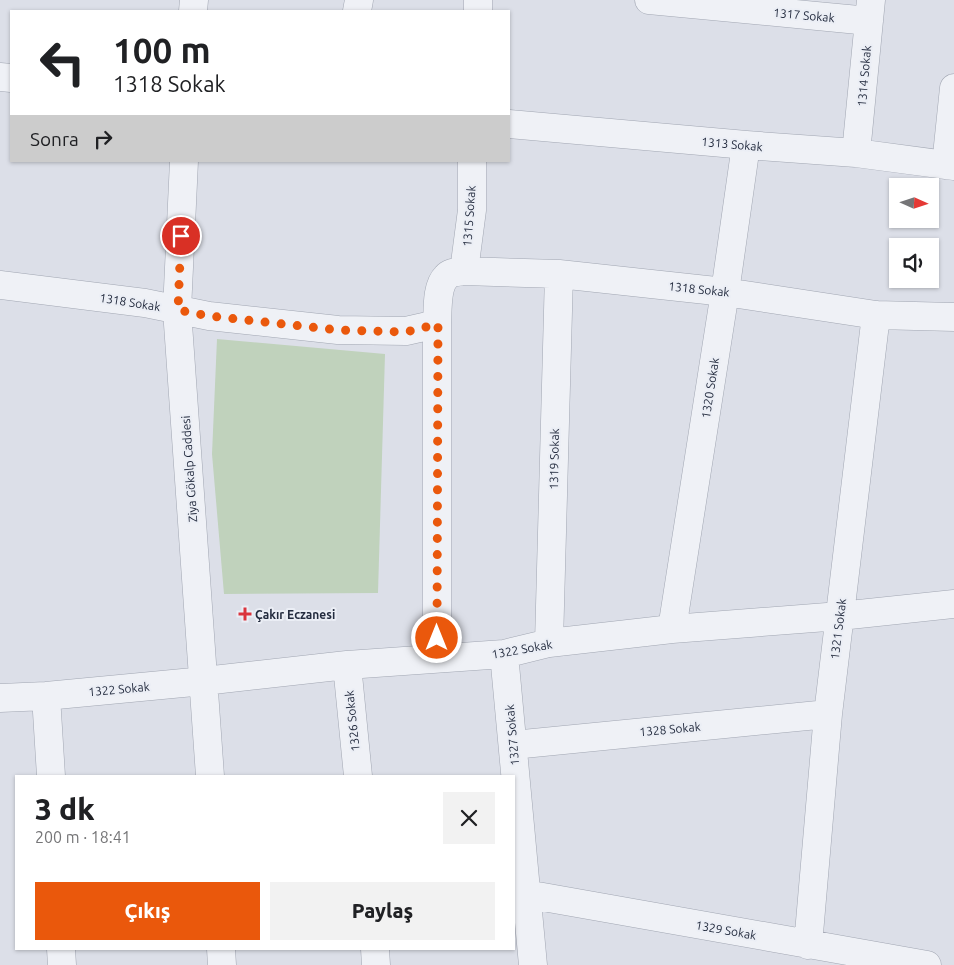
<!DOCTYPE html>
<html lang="tr">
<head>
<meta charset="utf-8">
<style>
  :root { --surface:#fff; --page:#f2f2f2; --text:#202124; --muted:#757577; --accent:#ea580c }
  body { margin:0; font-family:Ubuntu,sans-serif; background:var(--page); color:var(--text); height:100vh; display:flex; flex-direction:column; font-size:19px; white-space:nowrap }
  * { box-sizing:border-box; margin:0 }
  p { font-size:16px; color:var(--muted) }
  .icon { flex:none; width:28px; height:28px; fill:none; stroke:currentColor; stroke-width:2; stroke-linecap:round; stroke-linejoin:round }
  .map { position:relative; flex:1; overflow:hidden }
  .drawer { position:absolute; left:15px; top:775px; width:500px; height:175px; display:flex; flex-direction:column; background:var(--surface); border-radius:0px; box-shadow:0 1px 4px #0004 }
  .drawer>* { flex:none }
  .banner { position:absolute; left:10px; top:10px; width:500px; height:152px; border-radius:0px; box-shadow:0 1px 4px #0004; background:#fff; color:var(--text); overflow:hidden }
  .needle { width:32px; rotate:93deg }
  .controls { position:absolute; left:889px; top:178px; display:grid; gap:10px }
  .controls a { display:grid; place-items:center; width:50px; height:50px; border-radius:0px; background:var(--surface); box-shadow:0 1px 4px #0004; font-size:25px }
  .pin { position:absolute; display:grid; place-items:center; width:42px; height:42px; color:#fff; margin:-21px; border:2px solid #fff; border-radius:50%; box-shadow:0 1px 5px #0007 }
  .me { position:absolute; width:55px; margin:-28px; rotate:0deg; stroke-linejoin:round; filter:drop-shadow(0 0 4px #0008) }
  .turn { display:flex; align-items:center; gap:18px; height:105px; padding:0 20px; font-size:22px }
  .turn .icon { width:65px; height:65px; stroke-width:2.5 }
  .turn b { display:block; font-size:35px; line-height:42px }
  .then { display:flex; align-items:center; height:48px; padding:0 20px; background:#0003; gap:10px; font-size:19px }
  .round { display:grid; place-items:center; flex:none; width:52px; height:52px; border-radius:0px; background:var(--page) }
  .head { display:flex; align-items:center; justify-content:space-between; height:85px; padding:0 20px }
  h1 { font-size:30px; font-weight:800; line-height:38px }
  .action { display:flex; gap:10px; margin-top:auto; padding:10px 20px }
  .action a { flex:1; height:58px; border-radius:0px; background:var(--accent); color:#fff; font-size:20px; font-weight:800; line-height:58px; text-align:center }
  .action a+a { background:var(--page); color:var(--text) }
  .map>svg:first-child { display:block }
  .green { fill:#c0d2bc }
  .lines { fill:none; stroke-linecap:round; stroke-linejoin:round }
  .minor-casing { stroke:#a1a6b2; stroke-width:29 }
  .minor { stroke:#eff1f6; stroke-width:28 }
  .route { stroke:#ea580c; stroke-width:9; stroke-dasharray:0 16.2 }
  .poi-dot { fill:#da343d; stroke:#ebeef5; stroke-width:2 }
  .labels { text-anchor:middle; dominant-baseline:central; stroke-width:4; stroke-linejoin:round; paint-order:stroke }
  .street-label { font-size:12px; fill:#242c3f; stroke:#ebeef5 }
  .poi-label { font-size:12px; font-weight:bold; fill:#242c3f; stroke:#ebeef5; text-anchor:start }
</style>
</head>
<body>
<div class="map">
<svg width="954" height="965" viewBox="0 0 954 965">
  <rect width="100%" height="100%" fill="#dcdfe8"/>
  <path class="green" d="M217,339L385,354L378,593L224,594L212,454Z"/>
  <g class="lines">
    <g class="minor-casing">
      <path id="minor" d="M649,0L869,21
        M193,11L194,0
        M357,11L359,0
        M478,11V0
        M0,77L11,78
        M509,124L746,145L856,153L954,166
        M856,153L871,0
        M184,161L177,310L210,776
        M946,165L954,88
        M464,271L472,210V161
        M0,285L145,303L209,316L338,330L406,331L437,324
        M672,629L725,292L746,145
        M549,643L559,274
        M504,654L533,965
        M437,658V324C438,311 436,287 446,277C450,272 458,272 464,271L559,274L725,292L876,315L954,317
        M347,665L358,776
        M46,696L51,776
        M0,698L46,696L204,681L347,665L504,654L549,643L672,629L840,616L954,604
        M513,745L828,714
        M526,894L927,965
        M808,945L828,714L876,315
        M61,949L62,965
        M221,949L222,965
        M375,949L376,965"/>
    </g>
    <use href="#minor" class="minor"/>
  </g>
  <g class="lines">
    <path class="route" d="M181,236L178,310L209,316L338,330L406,332L438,324L437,638"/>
  </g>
  <path class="poi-dot" d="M242.5 606.5h5v5h5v5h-5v5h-5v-5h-5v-5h5z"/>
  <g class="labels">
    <g class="street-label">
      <text transform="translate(804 15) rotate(5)">1317 Sokak</text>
      <text transform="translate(864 76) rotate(-85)">1314 Sokak</text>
      <text transform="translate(732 144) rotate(5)">1313 Sokak</text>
      <text transform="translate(469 216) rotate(-86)">1315 Sokak</text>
      <text transform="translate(699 289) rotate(6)">1318 Sokak</text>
      <text transform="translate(130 302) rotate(9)">1318 Sokak</text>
      <text transform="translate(710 388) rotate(-81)">1320 Sokak</text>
      <text transform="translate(554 459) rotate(-89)">1319 Sokak</text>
      <text transform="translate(189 469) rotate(-94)">Ziya Gökalp Caddesi</text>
      <text transform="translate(838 629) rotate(-83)">1321 Sokak</text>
      <text transform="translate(522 649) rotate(-10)">1322 Sokak</text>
      <text transform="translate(119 689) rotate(-5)">1322 Sokak</text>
      <text transform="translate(352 721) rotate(-96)">1326 Sokak</text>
      <text transform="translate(670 729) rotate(-5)">1328 Sokak</text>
      <text transform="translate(512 735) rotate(-95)">1327 Sokak</text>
      <text transform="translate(726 930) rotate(10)">1329 Sokak</text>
    </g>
    <g class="poi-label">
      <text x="255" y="614">Çakır Eczanesi</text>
    </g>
  </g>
</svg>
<div class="controls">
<a><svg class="needle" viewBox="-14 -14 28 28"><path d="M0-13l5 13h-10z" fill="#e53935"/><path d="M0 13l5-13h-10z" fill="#757577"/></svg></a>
<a><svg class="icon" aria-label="sound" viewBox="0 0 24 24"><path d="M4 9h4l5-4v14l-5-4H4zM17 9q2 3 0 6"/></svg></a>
</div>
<div class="pin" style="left:181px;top:236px;background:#d93025"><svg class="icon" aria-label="arrive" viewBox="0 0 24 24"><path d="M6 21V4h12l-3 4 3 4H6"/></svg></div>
<svg class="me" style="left:437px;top:638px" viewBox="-20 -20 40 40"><circle r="17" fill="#ea580c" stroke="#fff" stroke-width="3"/><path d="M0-11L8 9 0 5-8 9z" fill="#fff"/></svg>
<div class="banner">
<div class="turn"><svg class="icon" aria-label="left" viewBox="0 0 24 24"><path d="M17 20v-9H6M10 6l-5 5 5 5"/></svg><div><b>100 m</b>1318 Sokak</div></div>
<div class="then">Sonra<svg class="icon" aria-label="right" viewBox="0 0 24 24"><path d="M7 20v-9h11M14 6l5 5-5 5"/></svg></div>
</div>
<section class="drawer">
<div class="head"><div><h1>3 dk</h1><p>200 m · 18:41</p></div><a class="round"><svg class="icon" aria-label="close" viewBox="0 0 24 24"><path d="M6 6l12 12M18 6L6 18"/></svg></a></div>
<div class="action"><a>Çıkış</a><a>Paylaş</a></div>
</section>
</div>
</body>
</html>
